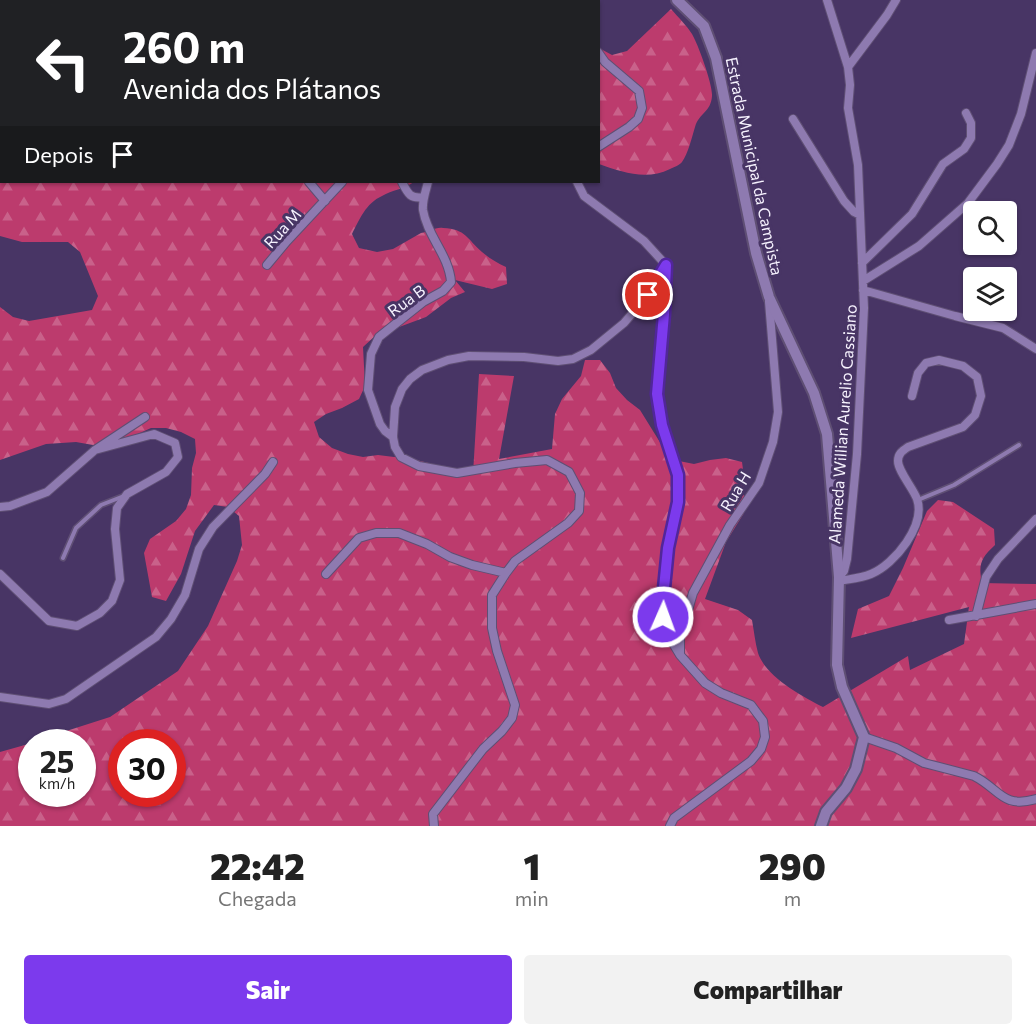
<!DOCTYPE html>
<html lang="pt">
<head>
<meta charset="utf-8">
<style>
  :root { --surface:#fff; --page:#f2f2f2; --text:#222; --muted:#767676; --accent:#7c3aed }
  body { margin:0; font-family:Commissioner,sans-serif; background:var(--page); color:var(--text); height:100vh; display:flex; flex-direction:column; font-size:22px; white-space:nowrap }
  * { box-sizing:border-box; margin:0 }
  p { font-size:20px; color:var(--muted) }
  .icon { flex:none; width:33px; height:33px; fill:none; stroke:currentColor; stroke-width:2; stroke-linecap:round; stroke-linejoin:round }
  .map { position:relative; height:826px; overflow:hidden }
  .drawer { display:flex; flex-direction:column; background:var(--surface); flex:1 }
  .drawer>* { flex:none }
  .banner { position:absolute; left:0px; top:0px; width:600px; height:183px; box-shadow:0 2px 4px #0004; background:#202124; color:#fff; overflow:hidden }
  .controls { position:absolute; left:963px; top:201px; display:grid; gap:12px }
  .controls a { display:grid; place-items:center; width:54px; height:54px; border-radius:6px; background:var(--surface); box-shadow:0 2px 4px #0004; font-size:30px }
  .speed { position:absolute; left:18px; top:729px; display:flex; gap:12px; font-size:30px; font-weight:700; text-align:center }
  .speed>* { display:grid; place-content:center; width:78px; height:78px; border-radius:50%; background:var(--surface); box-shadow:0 2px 4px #0004; line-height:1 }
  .speed small { font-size:15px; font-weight:400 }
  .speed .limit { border:9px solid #d22; background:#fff; color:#111 }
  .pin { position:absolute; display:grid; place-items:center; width:51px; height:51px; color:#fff; margin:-26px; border:3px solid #fff; border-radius:50%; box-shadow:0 2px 6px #0007 }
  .me { position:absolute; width:66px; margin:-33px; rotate:2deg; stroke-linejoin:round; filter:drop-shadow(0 0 4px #0008) }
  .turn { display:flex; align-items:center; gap:21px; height:126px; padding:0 24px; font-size:27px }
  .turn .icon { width:78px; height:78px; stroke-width:2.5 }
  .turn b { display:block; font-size:42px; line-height:51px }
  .then { display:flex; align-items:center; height:57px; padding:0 24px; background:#0003; gap:12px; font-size:22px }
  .eta { display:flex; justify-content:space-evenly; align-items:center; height:102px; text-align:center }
  .eta b { font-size:36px; font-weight:800; line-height:42px }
  .button { display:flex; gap:12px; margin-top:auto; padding:12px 24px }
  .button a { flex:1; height:69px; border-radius:6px; background:var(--accent); color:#fff; font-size:24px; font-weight:800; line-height:69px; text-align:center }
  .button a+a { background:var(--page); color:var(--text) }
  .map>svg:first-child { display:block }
  .forest { fill:url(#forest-firs); fill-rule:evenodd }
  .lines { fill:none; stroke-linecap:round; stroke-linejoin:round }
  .lane-casing { stroke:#5f4f74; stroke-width:7 }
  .street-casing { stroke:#5f4f74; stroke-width:10 }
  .secondary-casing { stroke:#5f4f74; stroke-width:14 }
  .lane { stroke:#8e7ab0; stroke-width:4 }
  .street { stroke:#8e7ab0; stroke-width:8 }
  .secondary { stroke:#8e7ab0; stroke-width:10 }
  .route-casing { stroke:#51269a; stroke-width:15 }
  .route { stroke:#7c3aed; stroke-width:10 }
  .labels { text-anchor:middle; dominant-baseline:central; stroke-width:6; stroke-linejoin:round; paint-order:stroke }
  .street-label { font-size:16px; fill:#f6f2fe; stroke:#483565 }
</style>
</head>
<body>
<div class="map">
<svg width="1036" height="826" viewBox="0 0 1036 826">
  <defs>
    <pattern id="forest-firs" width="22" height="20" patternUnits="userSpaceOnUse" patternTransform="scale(1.5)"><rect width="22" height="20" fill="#bc3b6d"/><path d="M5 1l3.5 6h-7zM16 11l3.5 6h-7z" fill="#c9618a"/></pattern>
  </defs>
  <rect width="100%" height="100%" fill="#483565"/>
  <path class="forest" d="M60,0H597V2H56Z
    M671,9C678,17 687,26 692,34C698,44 713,85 712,96C711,112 699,113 695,127C692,137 688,154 682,162C680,165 674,167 670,169C646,181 622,172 599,164V48L612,55L627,51Z
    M1,68L2,182H414C404,189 392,190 382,196C366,203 359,220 352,234L359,248L377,252L393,249L421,233C429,232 435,227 443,228C466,229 467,239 482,252C489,258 497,263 506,267L507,284L492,289L455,280L465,292L451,298L426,317L375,336L363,347L365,386L359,399L342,408L326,414L314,422L319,437L332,448L348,454L363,457L378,455L394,457L400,456L473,474L479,374L514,376L499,459L552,449L555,414L562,399L581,376L585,360H600L610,373L616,388L627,400L640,410L666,452L679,461L694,464L710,460L726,458L742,462L744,477V513L726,542L705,599L738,610L752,620C754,631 755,642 758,653C766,677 802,696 823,707L908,656L910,670L964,644L969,607L851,638L858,609L889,596L903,568L927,511L938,500L953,502L994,529L995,545C981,558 978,564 982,583L1036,584V826H0V752L32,743V794H82V742H32L110,717L178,671L208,626L237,561L242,545L239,516L228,507L214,505L195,531L181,574L166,601L152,597L144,553L150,539L176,521L186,509L191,495L192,468L196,453L195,439L181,432L166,428H151L122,441L93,445L76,442L46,444L0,460V307L13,317L29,321L92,310L98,296L80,252L68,242H22L0,236V70ZM122,742H172V794H122Z"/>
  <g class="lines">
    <g class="lane-casing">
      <path id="lane" d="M918,500L954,485L1019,445
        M63,558L76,528L101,505L124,496"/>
    </g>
    <g class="street-casing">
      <path id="street" d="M433,0V2
        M576,0L577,2
        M827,0L848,67
        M287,2L288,0
        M598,52L605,62L639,91L642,108L638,119L629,127L598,147
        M793,119L844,201L854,212L860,215
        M309,182L325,201
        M402,182C408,194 410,199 424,197
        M577,182L584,196L644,241L666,265L664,314L657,394L662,425L678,475V502L668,547L664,588L663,617L668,635L680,655L705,683L721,693L751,705L763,721L765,737L761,749L751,761L674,818L670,826
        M862,263L912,214L943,164L964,149L971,138V123L966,113
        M267,265L287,241L342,182
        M863,281L919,246L968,203L997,164L1009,145L1021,114L1036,53
        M863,290L955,316L1003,328L1036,349
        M393,437L385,431L380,424L368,390L371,354L379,337L423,302L443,291L451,282C449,255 427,236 423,210C422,201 426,190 428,182
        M0,507L10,506L47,492L95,450L145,417
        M0,574L49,621L77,626L100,613L112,601L120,580L115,529L117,508L127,494L166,472L178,457L175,443L154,434L95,450
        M326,574L359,538L376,533H399L427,544L450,557L472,565L506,573
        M839,577L844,571L847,559L857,454L864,308L858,165L848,108L850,85L848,67L887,15L896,0
        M839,581C850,579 862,578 871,574C895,564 926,525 917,499C913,488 898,471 898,461C898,454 902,451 908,447L963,427L975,415L981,396L977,377L963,366L939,360L926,363L918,373L912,396
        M976,616L986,577L998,559L1036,519
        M949,620L1036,604
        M680,653V637L693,593L730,525L759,483L773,442L778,412L769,302
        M0,697L49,704L66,699L156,637L171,619L185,595L199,549L213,527L265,474L273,462
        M864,737L896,748L924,763L974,776C1000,789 1002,809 1036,799
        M434,826L433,814L483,749L502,731L512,718L515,705L497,651L492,628V595L506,573L515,561L568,523L579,511L580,493L569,472L547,460L515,463L457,473L419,466L401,457L395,447L393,437L395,407L402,389L410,379L422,370L448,360L469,356L524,357L558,361L573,359L591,350L624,323L648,295L666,265"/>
    </g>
    <g class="secondary-casing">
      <path id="secondary" d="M677,0L704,26L716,58L756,253L769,297L814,393L827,434L839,577L837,665L842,687L864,737L856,769L846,788L826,812L821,826"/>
    </g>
    <use href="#lane" class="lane"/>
    <use href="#street" class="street"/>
    <use href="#secondary" class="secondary"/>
  </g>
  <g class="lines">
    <g class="route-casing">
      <path id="route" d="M648,295L666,265L664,314L657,394L662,425L678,475V502L668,548L664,588L663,617"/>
    </g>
    <use href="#route" class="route"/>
  </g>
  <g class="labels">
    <g class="street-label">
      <text transform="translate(755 166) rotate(78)">Estrada Municipal da Campista</text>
      <text transform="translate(282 228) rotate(-48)">Rua M</text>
      <text transform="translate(406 300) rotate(-36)">Rua B</text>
      <text transform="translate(842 424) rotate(-86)">Alameda Willian Aurelio Cassiano</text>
      <text transform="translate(735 491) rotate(-59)">Rua H</text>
    </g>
  </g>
</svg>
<div class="controls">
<a><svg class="icon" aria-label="search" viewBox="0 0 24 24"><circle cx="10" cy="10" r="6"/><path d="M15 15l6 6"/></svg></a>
<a><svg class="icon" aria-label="layers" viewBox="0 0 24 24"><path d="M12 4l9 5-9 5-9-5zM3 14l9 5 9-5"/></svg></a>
</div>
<div class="speed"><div>25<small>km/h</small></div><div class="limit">30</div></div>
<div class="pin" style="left:648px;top:295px;background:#d93025"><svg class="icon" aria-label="arrive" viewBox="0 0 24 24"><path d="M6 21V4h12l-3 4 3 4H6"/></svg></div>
<svg class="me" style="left:663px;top:617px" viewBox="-20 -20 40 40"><circle r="17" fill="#7c3aed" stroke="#fff" stroke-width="3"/><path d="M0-11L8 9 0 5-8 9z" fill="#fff"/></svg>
<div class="banner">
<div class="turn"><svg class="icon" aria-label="left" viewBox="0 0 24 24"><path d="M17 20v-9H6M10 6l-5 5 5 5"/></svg><div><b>260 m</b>Avenida dos Plátanos</div></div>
<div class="then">Depois<svg class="icon" aria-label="arrive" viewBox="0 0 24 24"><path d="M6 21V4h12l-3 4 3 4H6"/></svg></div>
</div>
</div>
<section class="drawer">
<div class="eta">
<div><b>22:42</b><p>Chegada</p></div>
<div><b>1</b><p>min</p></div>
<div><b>290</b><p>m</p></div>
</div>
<div class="button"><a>Sair</a><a>Compartilhar</a></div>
</section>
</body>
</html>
